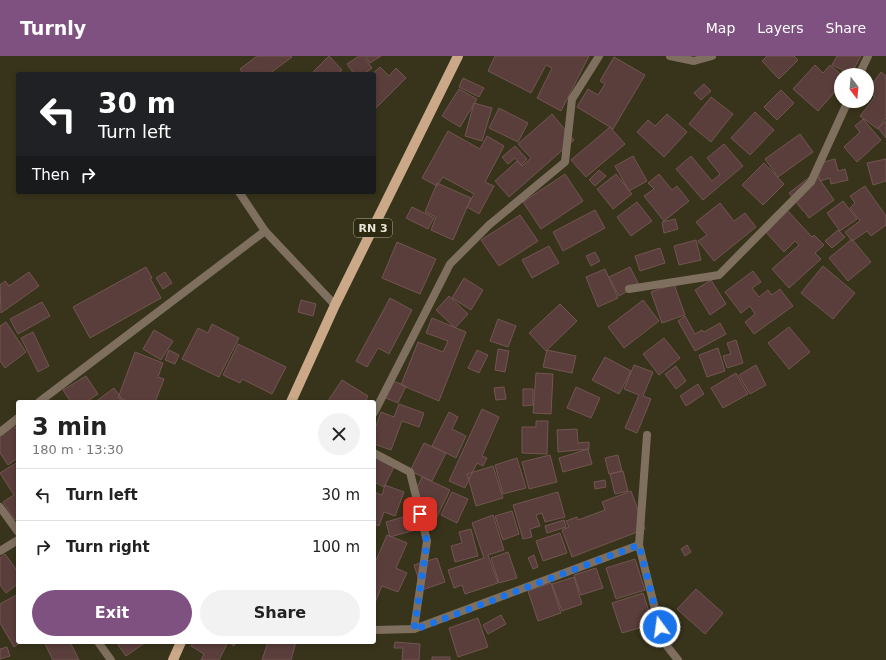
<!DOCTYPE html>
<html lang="en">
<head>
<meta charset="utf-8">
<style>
  :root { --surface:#fff; --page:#f2f2f2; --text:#222; --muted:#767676; --line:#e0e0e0; --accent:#7f5181 }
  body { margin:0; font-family:"DejaVu Sans",sans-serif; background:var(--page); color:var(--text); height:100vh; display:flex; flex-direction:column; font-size:15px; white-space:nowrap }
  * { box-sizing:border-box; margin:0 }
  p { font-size:13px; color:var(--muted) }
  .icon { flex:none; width:22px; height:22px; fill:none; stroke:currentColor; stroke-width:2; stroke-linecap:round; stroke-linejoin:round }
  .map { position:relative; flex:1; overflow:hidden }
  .panel { position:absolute; left:16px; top:344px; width:360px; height:244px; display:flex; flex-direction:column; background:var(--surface); border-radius:4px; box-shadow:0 2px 6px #0003 }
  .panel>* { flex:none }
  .banner { position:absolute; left:16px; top:16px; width:360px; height:122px; border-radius:4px; box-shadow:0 2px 6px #0003; background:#202124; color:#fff; overflow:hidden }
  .needle { width:26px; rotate:164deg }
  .fabs { position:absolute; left:834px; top:12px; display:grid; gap:8px }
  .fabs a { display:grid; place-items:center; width:40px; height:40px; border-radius:50%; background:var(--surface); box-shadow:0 2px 6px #0003; font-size:20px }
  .pin { position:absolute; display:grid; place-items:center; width:34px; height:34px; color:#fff; margin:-17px; border-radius:8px; box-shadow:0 2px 6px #0006 }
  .me { position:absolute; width:44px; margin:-22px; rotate:346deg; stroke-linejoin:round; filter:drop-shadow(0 0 3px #0008) }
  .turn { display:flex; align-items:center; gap:14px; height:84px; padding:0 16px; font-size:18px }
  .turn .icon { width:52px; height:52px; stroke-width:2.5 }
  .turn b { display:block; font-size:28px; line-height:34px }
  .then { display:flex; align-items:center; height:38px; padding:0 16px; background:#0003; gap:8px; font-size:15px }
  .round { display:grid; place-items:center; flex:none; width:42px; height:42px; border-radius:21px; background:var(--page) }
  .overview { display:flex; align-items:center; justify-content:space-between; height:68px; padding:0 16px }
  h1 { font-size:24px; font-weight:700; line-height:30px }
  .action { display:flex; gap:8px; margin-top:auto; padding:8px 16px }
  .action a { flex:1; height:46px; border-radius:24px; background:var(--accent); color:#fff; font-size:16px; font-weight:700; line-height:46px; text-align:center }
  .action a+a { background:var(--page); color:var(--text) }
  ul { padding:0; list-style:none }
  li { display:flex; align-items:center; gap:12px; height:52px; padding:0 16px; border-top:1px solid var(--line) }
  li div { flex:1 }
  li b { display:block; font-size:15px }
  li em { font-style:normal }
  header { display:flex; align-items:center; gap:24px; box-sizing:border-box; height:56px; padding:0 20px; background:var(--accent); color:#fff }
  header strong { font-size:19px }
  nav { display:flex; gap:22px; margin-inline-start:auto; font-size:14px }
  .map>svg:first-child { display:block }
  .building { fill:#5a3e3b; stroke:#725551 }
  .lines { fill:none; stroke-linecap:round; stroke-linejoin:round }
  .lane { stroke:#7f6f5f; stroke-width:8 }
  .street { stroke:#7f6f5f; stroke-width:8 }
  .primary { stroke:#cba988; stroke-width:10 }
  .route { stroke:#1a73e8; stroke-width:7; stroke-dasharray:0 12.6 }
  .labels { text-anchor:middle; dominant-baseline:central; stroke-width:3.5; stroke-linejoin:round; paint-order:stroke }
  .shield { fill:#2e2911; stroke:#b0ad9b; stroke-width:1 }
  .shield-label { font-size:11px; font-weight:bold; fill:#e7e5d6 }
</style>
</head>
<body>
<header>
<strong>Turnly</strong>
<nav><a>Map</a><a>Layers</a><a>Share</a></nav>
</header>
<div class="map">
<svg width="886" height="604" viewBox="0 0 886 604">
  <rect width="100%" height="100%" fill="#38331b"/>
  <path class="building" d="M257,0H291L292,1L269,18H243L240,13Z
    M329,0L342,14L338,18H311Z
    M359,0H363L372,12L364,18H354L347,8Z
    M365,0H381L370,7Z
    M495,0H589L561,55L537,42L552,12L546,9L531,37L488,15Z
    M767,0H794L798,4L779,23L762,5Z
    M837,0H861L851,18L832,9Z
    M614,1L645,19L613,73L577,51L588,33L598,39L605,28L600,25Z
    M815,9L823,17L830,9L842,19H841V29L818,55L793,33Z
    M380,11L389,20L396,12L406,22L375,53L374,18H372Z
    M881,16L886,20V62L878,73L860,60L875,41L867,35Z
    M463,22L484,32L479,41L459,31Z
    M704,28L711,35L701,44L694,37Z
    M459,33L477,43L460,71L442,60Z
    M781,34L794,47L777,64L764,51Z
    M711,41L733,58L711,86L689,68Z
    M474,47L492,52L482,85L465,80Z
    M499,52L528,67L518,86L489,72Z
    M755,56L774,74L750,99L731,82Z
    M552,58L574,84L509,141L495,125L517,105L522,110L531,102L518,88Z
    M667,58L687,76L664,101L637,76L648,64L655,70Z
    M863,63L881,84L857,106L844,91L860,76L855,70Z
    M886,65V82L878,72Z
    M610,71L625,88L586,121L571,104Z
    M448,75L480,93L487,80L504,90L485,126L494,130L479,158L467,151L474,138L443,121L437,130L422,122Z
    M800,78L813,96L778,121L765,103Z
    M724,88L743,110L703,144L676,113L691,100L712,125L720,118L707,102Z
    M515,90L527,103L521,109L515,102L508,108L502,101Z
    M633,100L647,125L629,135L615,110Z
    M835,103L838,115L845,113L848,124L831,128L830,122L820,125L816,108Z
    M886,103V125L873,129L867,107Z
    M764,107L784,128L763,149L742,129Z
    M599,114L606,120L595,130L589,124Z
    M815,117L834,144L809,162L804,155H803L789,137Z
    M565,118L583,145L541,173L523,146Z
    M616,118L632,138L613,153L597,133Z
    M659,118L672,134L677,130L689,145L664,165L644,140L654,133L648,127Z
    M437,127L471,142L453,184L431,174L436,161L425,156Z
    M865,130L886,160V169L871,180L867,175L852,185L845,176L860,165L850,152L855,147L850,140Z
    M843,145L857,163L840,175L827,157Z
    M637,146L652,165L631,180L617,161Z
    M720,147L734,165L745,157L756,171L714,205L698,185L707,179L696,166Z
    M412,151L434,162L428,173L406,162Z
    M786,153L812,181L814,179L824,189L815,197L821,203L789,232L772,213L799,189L795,185L784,196L764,174Z
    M595,154L605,172L563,195L553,176Z
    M520,159L538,185L499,210L481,184Z
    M675,163L678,173L664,177L662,166Z
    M838,174L845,181L832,192L825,185Z
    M852,183L871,206L848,225L829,202Z
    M696,184L701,204L679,209L674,190Z
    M397,186L436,203L420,238L382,222Z
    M549,190L559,207L532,222L522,204Z
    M660,192L665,207L640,215L635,200Z
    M595,196L600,205L591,210L586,200Z
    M823,210L855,237L833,263L801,237Z
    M146,211L152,222H150L161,242L90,282L73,251Z
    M630,211L639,229L619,240L609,221Z
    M605,213L618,242L598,251L586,221Z
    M753,215L761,226L752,232L759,241L768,234L772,239L780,233L793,250L754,278L745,266L755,258L750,250L741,257L725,236Z
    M29,216L39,230L1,257L0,229L5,225L9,230Z
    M165,216L172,227L163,233L156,222Z
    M464,222L483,234L471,254L452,242Z
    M711,224L726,248L710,259L695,234Z
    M674,228L685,259L662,267L651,236Z
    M449,240L468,258L455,272L436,254Z
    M390,242L412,254L389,298L378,292L367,311L356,305Z
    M301,244L316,248L313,260L298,256Z
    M643,244L659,265L624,292L608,271Z
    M42,246L50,260L18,278L10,263Z
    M560,248L577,265L546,295L529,277Z
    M685,260L695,278L702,274L704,276L720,267L726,278L695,295L678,265Z
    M432,262L466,276L439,345L401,329L418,286L443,296L448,285L426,277Z
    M498,263L516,270L508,291L490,285Z
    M6,266L26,296L5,312L0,305V270Z
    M212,268L239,282L219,321L182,303L198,272L208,277Z
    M789,271L810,296L789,313L768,287Z
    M154,274L173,285L161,304L143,293Z
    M33,276L49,310L38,316L21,282Z
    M664,282L680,302L659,319L643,298Z
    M736,284L743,307L727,312L723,300L731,298L727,287Z
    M238,288L286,311L272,338L242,323L240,327L223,319Z
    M718,292L725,315L707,321L699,299Z
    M498,293L509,295L505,316L495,314Z
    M169,294L179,299L175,308L165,304Z
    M477,294L488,299L479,317L468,312Z
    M547,294L576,300L572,317L543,311Z
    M135,296L163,307L158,321L164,323L155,346H131L118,342Z
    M605,301L631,315L619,338L592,324Z
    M634,309L653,316L643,340L651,343L637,377L625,372L639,339L624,333Z
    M756,309L766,329L750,338L739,319Z
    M676,310L686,325L676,333L665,318Z
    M536,317L553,318L551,358L533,357Z
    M736,317L748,338L723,352L711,332Z
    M86,320L98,338L86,346H71L63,334Z
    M388,323L406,330L398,347L381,340Z
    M342,324L368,340L365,346L328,345Z
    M698,328L704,338L686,350L680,340Z
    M504,331L506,343L496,344L494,332Z
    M576,331L600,342L591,362L567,352Z
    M114,332L124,346H95Z
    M523,333H533V349L523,350Z
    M399,348L424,357L419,371L402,365L391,394L374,388V372L375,373L381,356L394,361Z
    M482,353L499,361L482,400L487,402L483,410L477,407L465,432L449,425Z
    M449,356L458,361L452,373L466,380L456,402L432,390Z
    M536,365H548L547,398L522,397V371H536Z
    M14,369L18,376V402L8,409L0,397V378Z
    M577,373L578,387L589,386V393L558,396L557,374Z
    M424,387L446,397L432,425L410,415Z
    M588,393L592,408L563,416L559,402Z
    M550,399L557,426L529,433L522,406Z
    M618,399L622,415L609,418L605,402Z
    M374,401L394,411L384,431L374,426Z
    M517,402L526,432L503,438L495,409Z
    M18,406V462L15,464L3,446L14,439L0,417Z
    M493,410L503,442L476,450L467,418Z
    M623,415L628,435L615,438L610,418Z
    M422,421L450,434L436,463L419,454L424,444L414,438Z
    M605,424L606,431L595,433L594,426Z
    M385,429L404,436L395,460L384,456L379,470L374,468V436L382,439Z
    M631,435L645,473L572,501L562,474L569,471L566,465L577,461L578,464L605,454L602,446Z
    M452,436L468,443L457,467L441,459Z
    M558,436L565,461L545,466L542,457L536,459L540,470L530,473L532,481L523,483L513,449Z
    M512,455L519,478L503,484L495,460Z
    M410,459L415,474L390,481L386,466Z
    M493,459L504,494L488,499L498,527L465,538L462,529L454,532L448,514L484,502L472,467Z
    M564,464L566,471L547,477L545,470Z
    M471,473L478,500L455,506L451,490L462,487L459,476Z
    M560,477L567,497L543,505L536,485Z
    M387,479L407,487L396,512L407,517L398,536L382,530L374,549V518L376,514H374V509Z
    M687,489L691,496L685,500L681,493Z
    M508,496L517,522L499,527L491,502Z
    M5,498L18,516V528L6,537L0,529V502Z
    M534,499L538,511L533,513L528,502Z
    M437,502L445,526L422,534L414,509Z
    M635,503L645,534L616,543L606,512Z
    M596,512L603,532L581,539L574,519Z
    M574,521L582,548L562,555L552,528Z
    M551,527L561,557L538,565L528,535Z
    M696,533L723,557L705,578L677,553Z
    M643,537L653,568L622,577L612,547Z
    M18,538V586H21L14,591L0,567V548Z
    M501,559L506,568L488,578L483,569Z
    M478,562L488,591L458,601L449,572Z
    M44,586H70L79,604H53Z
    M116,586H146L126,600Z
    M194,586H236L234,590L228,586L219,604H201L204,598L191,590Z
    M268,586H296L291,604H262Z
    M395,586L420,588L419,604H402L403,592H394Z
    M7,591L10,600L0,603V593Z
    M432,601H450V604H432Z"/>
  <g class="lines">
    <path class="lane" d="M239,136L265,175"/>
    <path class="street" d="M670,0L694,5L712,0
      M859,19L868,0
      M629,233L719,219L811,126L848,45
      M39,346L265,175L335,249
      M374,357L450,208L489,169L565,106L572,43L599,0
      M0,376L18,362
      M647,379L639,489L663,585L678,604
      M374,397L410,416L427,485L414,573
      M0,451L18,476
      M0,495L18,484
      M374,574L414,573L639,489
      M98,586L111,604"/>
    <path class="primary" d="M291,346L335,249L458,0
      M173,604L181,586"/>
  </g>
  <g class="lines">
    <path class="route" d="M420,458L427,486L414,574L639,489L660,571"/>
  </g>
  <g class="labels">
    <rect class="shield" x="354" y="163" width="38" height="18" rx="3"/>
    <g class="shield-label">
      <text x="373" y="172">RN 3</text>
    </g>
  </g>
</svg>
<div class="fabs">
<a><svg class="needle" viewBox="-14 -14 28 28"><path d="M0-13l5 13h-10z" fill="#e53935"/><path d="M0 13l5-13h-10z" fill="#767676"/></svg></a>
</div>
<div class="pin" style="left:420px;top:458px;background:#d93025"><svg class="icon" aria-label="arrive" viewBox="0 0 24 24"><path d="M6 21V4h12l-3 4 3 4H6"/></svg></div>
<svg class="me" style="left:660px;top:571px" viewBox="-20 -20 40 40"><circle r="17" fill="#1a73e8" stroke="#fff" stroke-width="3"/><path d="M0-11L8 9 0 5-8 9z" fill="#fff"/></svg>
<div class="banner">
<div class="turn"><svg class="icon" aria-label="left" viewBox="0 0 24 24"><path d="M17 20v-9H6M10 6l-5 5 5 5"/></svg><div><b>30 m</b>Turn left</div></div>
<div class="then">Then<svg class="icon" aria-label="right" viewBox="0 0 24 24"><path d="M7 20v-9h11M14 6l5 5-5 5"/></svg></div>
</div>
<section class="panel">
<div class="overview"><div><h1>3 min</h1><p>180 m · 13:30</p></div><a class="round"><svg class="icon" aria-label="close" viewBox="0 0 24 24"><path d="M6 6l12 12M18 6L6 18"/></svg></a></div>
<ul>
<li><svg class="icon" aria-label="left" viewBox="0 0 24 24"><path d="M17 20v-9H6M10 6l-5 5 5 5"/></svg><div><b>Turn left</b></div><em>30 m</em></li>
<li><svg class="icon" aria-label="right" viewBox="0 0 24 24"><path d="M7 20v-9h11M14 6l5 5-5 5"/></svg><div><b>Turn right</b></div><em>100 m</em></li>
</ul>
<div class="action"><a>Exit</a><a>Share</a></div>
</section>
</div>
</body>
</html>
